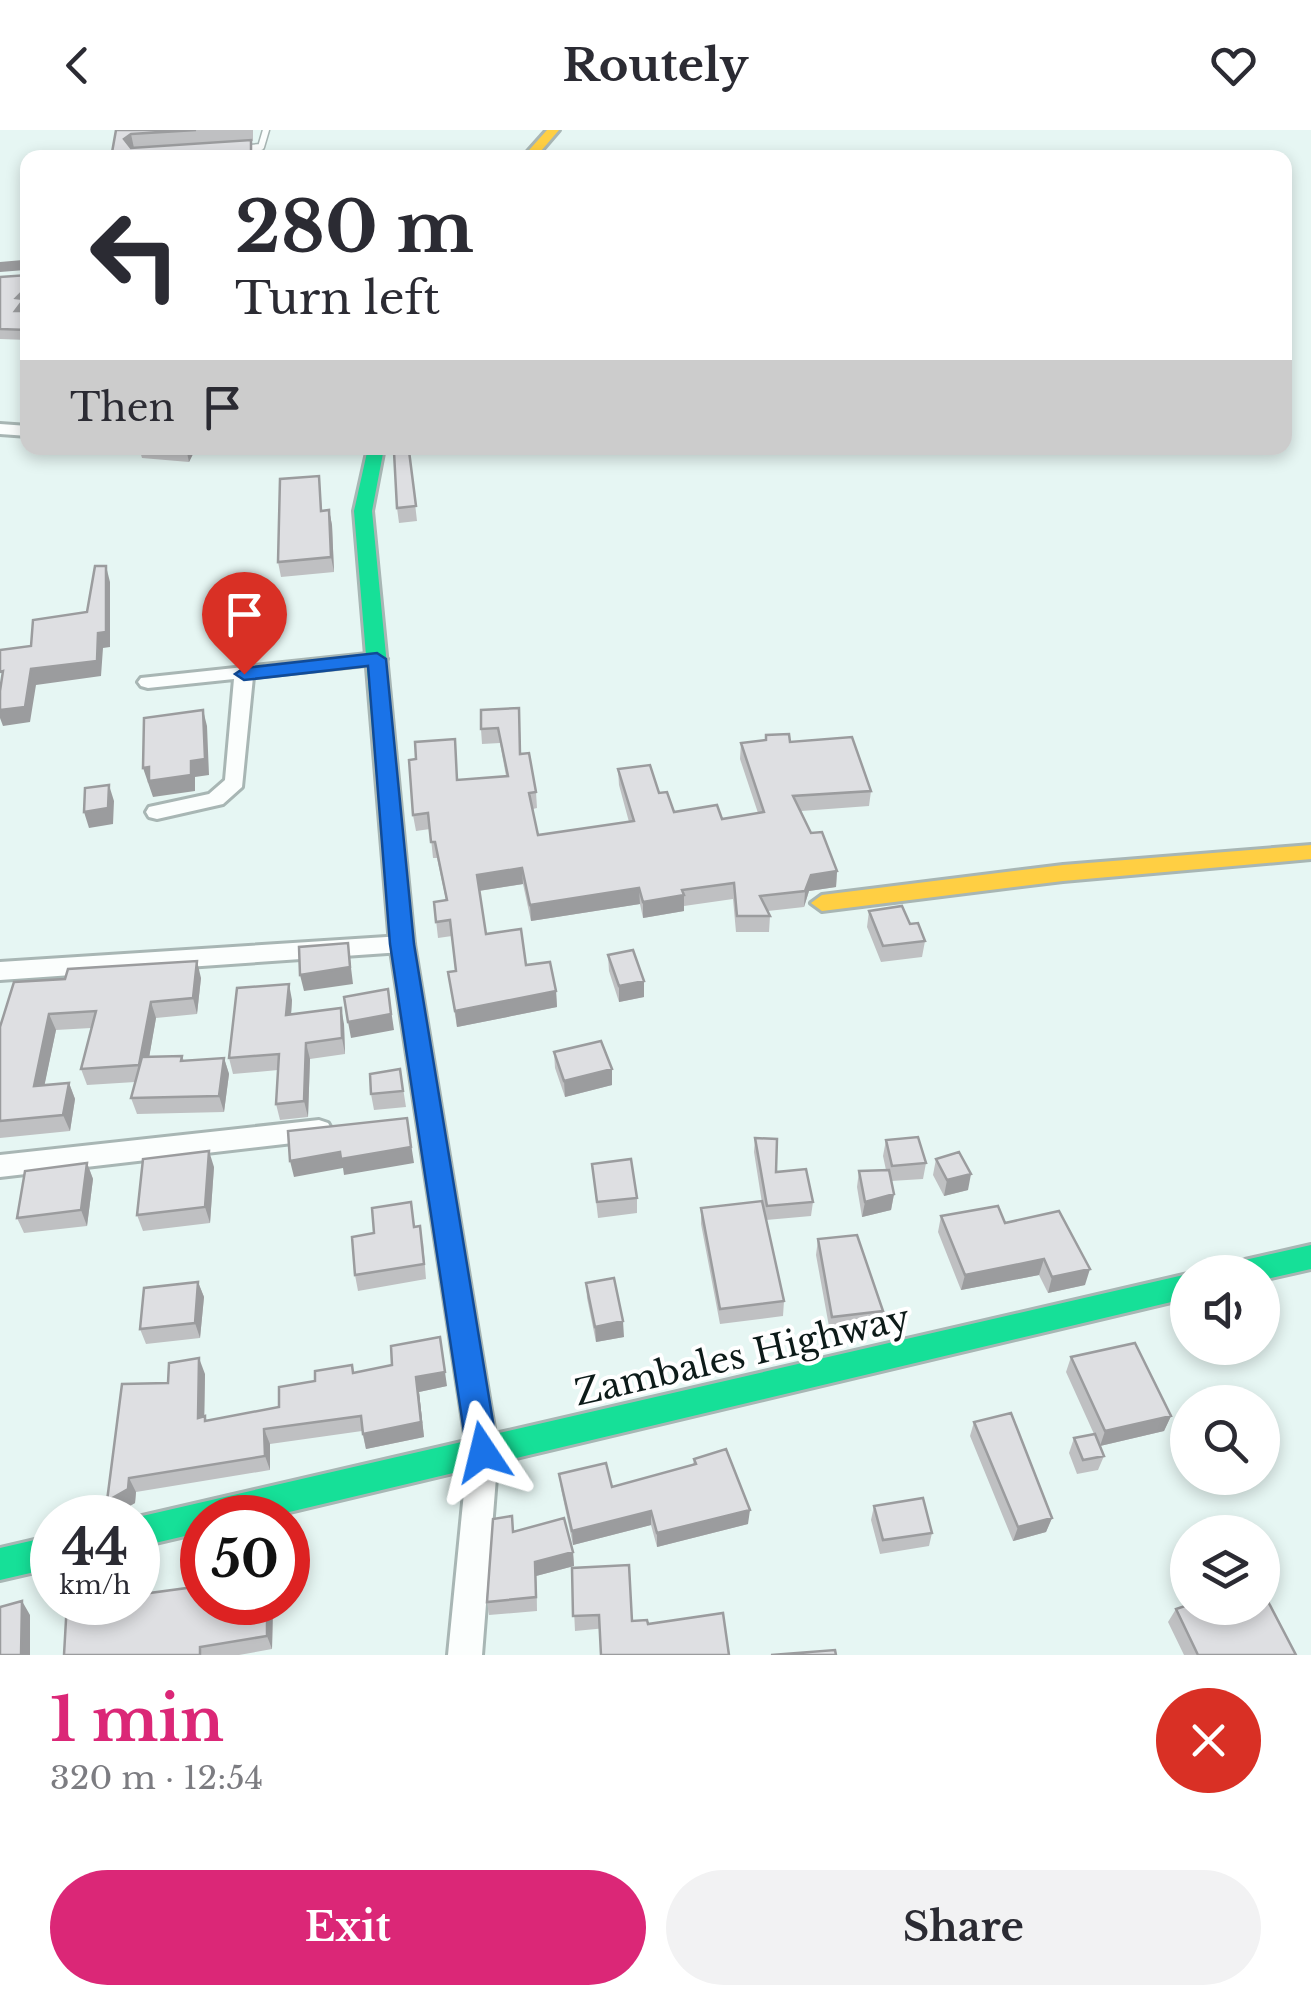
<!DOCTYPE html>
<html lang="en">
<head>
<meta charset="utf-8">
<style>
  :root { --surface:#fff; --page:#f2f2f3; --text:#2b2b33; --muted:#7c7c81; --accent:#db2777 }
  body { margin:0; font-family:"Libre Baskerville",serif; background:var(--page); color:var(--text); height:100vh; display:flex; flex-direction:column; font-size:38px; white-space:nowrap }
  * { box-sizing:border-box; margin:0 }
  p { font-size:32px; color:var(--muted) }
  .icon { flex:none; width:55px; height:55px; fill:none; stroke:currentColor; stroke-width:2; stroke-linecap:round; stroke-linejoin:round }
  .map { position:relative; height:1525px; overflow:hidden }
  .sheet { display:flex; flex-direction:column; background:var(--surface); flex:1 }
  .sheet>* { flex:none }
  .guide { position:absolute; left:20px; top:20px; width:1272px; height:305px; border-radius:20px; box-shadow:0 5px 15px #0003; background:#fff; color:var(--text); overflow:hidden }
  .tools { position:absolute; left:1170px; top:1125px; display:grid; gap:20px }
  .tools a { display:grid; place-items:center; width:110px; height:110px; border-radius:50%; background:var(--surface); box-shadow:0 5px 15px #0003; font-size:50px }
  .speed { position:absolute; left:30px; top:1365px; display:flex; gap:20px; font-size:50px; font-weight:700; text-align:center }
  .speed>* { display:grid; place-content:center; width:130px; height:130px; border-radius:50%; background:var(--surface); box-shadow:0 5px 15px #0003; line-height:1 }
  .speed small { font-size:25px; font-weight:400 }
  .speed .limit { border:15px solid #d22; background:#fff; color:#111 }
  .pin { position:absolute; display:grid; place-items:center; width:85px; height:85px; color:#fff; margin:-102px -42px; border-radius:50% 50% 50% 0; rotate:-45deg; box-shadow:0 0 10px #0007 }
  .pin .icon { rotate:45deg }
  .me { position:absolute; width:110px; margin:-55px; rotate:350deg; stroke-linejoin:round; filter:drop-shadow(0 0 8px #0008) }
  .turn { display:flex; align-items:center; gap:35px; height:210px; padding:0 50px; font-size:45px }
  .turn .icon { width:130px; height:130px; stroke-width:2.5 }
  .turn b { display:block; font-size:70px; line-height:85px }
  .then { display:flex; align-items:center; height:95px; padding:0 50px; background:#0003; gap:20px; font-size:38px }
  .round { display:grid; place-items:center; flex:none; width:105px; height:105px; border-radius:52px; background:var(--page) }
  .summary { display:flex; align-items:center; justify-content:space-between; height:170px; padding:0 50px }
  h1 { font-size:60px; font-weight:800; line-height:75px; color:var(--accent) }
  .action { display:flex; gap:20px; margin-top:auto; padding:20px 50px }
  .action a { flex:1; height:115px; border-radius:60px; background:var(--accent); color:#fff; font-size:40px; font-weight:800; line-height:115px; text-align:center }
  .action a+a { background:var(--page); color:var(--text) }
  header { display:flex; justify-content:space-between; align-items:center; height:130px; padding:0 50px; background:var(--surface); font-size:45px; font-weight:800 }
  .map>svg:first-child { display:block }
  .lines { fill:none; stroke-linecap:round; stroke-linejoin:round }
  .lane-casing { stroke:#a8b6b4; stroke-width:9 }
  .street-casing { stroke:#a8b6b4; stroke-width:6 }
  .fast-casing { stroke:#a8b6b4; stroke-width:6 }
  .slow-casing { stroke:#a8b6b4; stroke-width:6 }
  .lane { stroke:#fbfefd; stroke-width:6 }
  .street { fill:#fbfefd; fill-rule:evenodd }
  .fast { fill:#16e098; fill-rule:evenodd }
  .slow { fill:#ffcf43; fill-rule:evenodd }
  .wall { fill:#bfc0c2 }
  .shaded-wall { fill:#9b9c9e }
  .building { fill:#dedfe2; stroke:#9b9c9e; stroke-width:2.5 }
  .route { fill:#1a73e8; stroke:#114b97; stroke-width:2.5 }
  .labels { text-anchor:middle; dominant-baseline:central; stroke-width:8; stroke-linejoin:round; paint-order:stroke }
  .near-street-label { font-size:35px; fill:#0d1b19; stroke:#fff }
</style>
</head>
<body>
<header><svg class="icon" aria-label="back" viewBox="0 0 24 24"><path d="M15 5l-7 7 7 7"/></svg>Routely<svg class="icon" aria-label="heart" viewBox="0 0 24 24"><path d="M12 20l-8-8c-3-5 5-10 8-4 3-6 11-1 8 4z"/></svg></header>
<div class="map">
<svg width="1311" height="1525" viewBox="0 0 1311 1525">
  <rect width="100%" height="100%" fill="#e6f6f3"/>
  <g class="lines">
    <g class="lane-casing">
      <path id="lane" d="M238,19L261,17L266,0"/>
    </g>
    <g class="street-casing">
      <path id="street" d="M0,294L28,296V306L0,304Z
        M377,523L387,529L384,533L253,547L242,657L223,674L157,689L149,687L146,682L149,677L209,664L225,650L234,549L148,558L141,556L138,552L141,548Z
        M402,806L414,814L402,822L0,850V832Z
        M319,990L328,993L332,1000L328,1007L319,1010L0,1047V1025Z
        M483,1308L494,1312L498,1322L482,1525H448L468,1322L472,1312Z"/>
    </g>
    <g class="fast-casing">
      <path id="fast" d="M368,318H384L372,381L414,814L495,1304L1188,1144V1168L264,1388H202V1402L138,1417V1387L466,1311L390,814L354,381Z
        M1311,1115V1139L1262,1150V1142H1231L1235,1133L1245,1130Z
        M52,1406V1438L0,1450V1418Z"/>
    </g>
    <g class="slow-casing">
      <path id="slow" d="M547,0H559L535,28H522Z
        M1311,715V729L1063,751L822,781L811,773L822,765L1063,735Z"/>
    </g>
    <use href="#lane" class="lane"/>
    <use href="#street" class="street"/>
    <use href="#fast" class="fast"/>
    <use href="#slow" class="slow"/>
  </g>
  <path class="wall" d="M116,0H253V11H251L253,28H111Z
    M0,147L25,172L27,179L25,181H28V210L0,209Z
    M139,318H196L189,332L142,328Z
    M409,321L417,391L399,393L397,378Z
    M319,346L322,381L329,380L332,395L334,442L281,447L278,432Z
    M519,578L521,624L536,662L537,678L533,679L538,705L629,692L619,655L618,639L659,663L674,682L722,689L758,683L740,629L741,613L790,612L871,661L869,676L801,681L811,703L837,741L836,757L809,761L804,777L768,781L770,786L769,802H736L733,769L684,776V781L643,788L640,774L531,791L523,754L479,761L486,804L556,861L557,877L457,897L448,842L456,841L452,806L438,808L434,772L446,770L437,728H433L430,699L416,701L413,685L458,650L506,646L500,613L482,614L481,599Z
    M869,781L910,794L925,811L922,827L881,832L867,797Z
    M608,825L644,851V867L619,872L609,841Z
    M201,848L197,884L156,888L149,927L182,926L184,931L224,928L229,944L224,982L137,984L131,968L135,952L87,955L81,939L91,898L56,900L44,956L69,953L75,969L70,1001L0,1008V897L14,852Z
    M292,870L291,884L344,894L345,924L310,929L308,987L280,990L276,974L278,940L233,944L229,928Z
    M554,922L612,939V955L565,967L555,938Z
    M400,939L406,977L374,980L371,964Z
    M755,1008L776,1042L813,1072L811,1086L766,1090L784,1171L783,1186L720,1194L701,1094V1078L762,1073L754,1022Z
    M886,1010L926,1033L923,1049L891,1051L894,1064L891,1080L862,1087L857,1057L859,1041L886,1040L883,1026Z
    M936,1029L968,1060L944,1066L933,1045Z
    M87,1033L93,1049L87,1096L24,1103L17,1088Z
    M592,1034L637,1068V1083L598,1088Z
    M214,1037L210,1093L143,1101L137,1085Z
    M941,1086L1005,1093L1085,1155L1048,1163L1039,1145L961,1160L938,1102Z
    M415,1097L423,1112L426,1149L358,1161L355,1145Z
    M818,1109L883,1181L880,1196L830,1202L816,1125Z
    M198,1152L204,1167L200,1208L146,1214L140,1199Z
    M586,1153L624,1207L596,1212L587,1168Z
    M1071,1227L1171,1286L1164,1301L1100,1316L1104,1326L1098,1340L1077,1344L1069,1323L1074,1308L1094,1304L1066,1242Z
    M352,1235L354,1242L447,1256L419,1262L424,1307L366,1319L362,1301L270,1314V1340L136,1362L135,1373L114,1385L168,1253L205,1244L204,1287L207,1291L279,1277L315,1251Z
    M974,1292L1052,1388L1046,1402L1013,1411L970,1306Z
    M694,1329L748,1394L657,1417L651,1395L573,1415L561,1359L559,1344L612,1357L693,1335Z
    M874,1376L932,1403L929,1416L880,1424L871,1390Z
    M514,1402L573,1422L574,1436L536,1446L537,1481L489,1485L487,1472Z
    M572,1438L632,1491L648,1494L575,1501Z
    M142,1448L149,1463L273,1476L272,1519L239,1525H64Z
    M1176,1479L1296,1525H1184L1168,1492Z"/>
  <path class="shaded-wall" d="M131,4L134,18L128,23L124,9Z
    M23,130L25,140L0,142V132Z
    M28,156V169L25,172L27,179L18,191L15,181L16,168Z
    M186,318H196L189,332Z
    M329,380L332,395L334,442L331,427Z
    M106,436L110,452V517L103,518L101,546L36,555L30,592L3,596L0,588V580L31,539L98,503Z
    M203,580L207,596L209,645L195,647V661L153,667L143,638L191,631Z
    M109,655L114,671L113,694L89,698L84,682Z
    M522,738L523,754L478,761L477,745Z
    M837,741L836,757L809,761L804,777L805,761L811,745Z
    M639,758L640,774L531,791L530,775Z
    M684,765V781L643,788V772Z
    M348,813L353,854L304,861L300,845Z
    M197,831L201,848L197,884L193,868Z
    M644,851V867L619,872V856Z
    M289,854L292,870L290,901L286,885Z
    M388,859L394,900L351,908L348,892Z
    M556,861L557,877L457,897L455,881Z
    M151,872L156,888L145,951L139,935Z
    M341,878L344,894L345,924L342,908Z
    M49,884L56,900L41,972L34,956Z
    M306,913L310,929L308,987L304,971Z
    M224,928L229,944L224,982L219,966Z
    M612,939V955L565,967L564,951Z
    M69,953L75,969L70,1001L63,985Z
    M407,988L414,1033L344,1045L343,1038L294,1047L290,1031Z
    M209,1021L214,1037L210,1093L205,1077Z
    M87,1033L93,1049L87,1096L81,1080Z
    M971,1044L968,1060L944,1066L947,1050Z
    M894,1064L891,1080L862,1087L865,1072Z
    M1044,1129L1039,1145L961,1160L965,1145Z
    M1090,1139L1085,1155L1048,1163L1052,1147Z
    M198,1152L204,1167L200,1208L195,1193Z
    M623,1191L624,1207L596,1212L595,1197Z
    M440,1207L447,1256L419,1262L424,1307L366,1319L363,1304L416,1247Z
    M199,1228L205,1244L204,1302L198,1288Z
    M1171,1286L1164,1301L1100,1316L1105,1301Z
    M264,1299L270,1314V1340L265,1326Z
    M129,1348L136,1362L135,1373L114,1385L107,1371Z
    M750,1380L748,1394L657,1417V1403Z
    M651,1381V1395L573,1415L572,1401Z
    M1052,1388L1046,1402L1013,1411L1018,1397Z
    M573,1422L574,1436L536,1446L537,1481L535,1432Z
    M142,1448L149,1462V1478L142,1464Z
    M22,1471L30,1485V1525H21Z
    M267,1472H271L273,1476L272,1519L267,1506Z"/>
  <path class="building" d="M116,0H196L131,4L124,9L131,18L251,10V28H111Z
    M28,145V156L16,168L24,169L15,181H28V200L0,199V147Z
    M409,321L416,376L397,378L394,322Z
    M319,346L321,381L329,380L331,427L278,432L280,349Z
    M95,436H106V502L98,503L97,531L31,539L25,577L0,580V561L3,541L0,542V520L31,516L33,490L87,482Z
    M519,578L520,624L529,623L536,662L529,663L538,705L634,691L618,639L650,635L659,663L667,662L674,682L717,675L722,689L764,682L741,613L766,610V605L789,604L790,612L852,607L871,661L793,666L811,703L822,702L837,741L811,745L805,761L760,766L770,786H737L734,753L682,760L684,765L643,772L639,758L530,775L522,738L477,745L486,804L521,799L526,835L550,832L556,861L455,881L448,842L456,841L450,790L436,792L434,772L447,770L435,712H431L428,683L413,685L409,630L416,629L415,612L455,609L457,650L508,646L498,598L481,599V580Z
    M203,580L205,629L191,631V645L149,651V637L143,638L144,588Z
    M109,655L108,678L84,682L85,658Z
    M902,776L910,794L918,793L925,811L883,816L869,781Z
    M348,813L350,837L300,845L299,817Z
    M633,820L644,851L619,856L608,825Z
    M197,831L193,868L151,872L139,935L81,939L96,881L49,884L34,956L69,953L63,985L0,991V897L14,852L65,849L68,839Z
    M289,854L286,885L341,878L342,908L306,913L304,971L276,974L279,924L229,928L237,858Z
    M388,859L391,884L348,892L344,867Z
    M601,911L612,939L564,951L554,922Z
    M182,926L181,931L224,928L219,966L131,968L142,927Z
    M400,939L403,961L371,964L370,944Z
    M407,988L411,1017L341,1029L340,1022L290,1031L288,1001Z
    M918,1007L926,1033L892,1036L886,1010Z
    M755,1008L777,1009L776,1042L806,1039L813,1072L767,1076Z
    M209,1021L205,1077L137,1085L143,1029Z
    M959,1022L971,1044L947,1050L936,1029Z
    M631,1029L637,1068L597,1072L592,1034Z
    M87,1033L81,1080L17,1088L25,1041Z
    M889,1040L894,1064L865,1072L859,1041Z
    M762,1071L784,1171L720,1179L701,1078Z
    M411,1072L414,1097L420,1096L424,1134L355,1145L352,1107L374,1103L372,1078Z
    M998,1076L1005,1093L1059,1081L1090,1139L1052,1147L1044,1129L965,1145L941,1086Z
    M857,1105L883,1181L832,1187L818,1109Z
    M614,1148L623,1191L595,1197L586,1153Z
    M198,1152L195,1193L140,1199L144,1158Z
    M440,1207L445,1242L416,1247L421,1292L363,1304L361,1286L264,1299L265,1326L129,1348L128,1359L107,1371L122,1254L168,1253L169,1233L199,1228L198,1288L205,1286V1291L279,1277V1257L315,1251V1241L352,1235L353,1243L392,1235L391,1216Z
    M1135,1213L1171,1286L1105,1301L1071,1227Z
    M1011,1283L1052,1388L1018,1397L974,1292Z
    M1095,1304L1104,1326L1083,1330L1074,1308Z
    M726,1319L750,1380L657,1403L651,1381L572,1401L559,1344L606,1333L612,1357L696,1334L694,1329Z
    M923,1368L932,1403L883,1410L874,1376Z
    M512,1386L513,1402L564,1388L573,1422L535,1432L536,1467L487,1472L493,1389Z
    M629,1435L632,1491L647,1490L648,1494L723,1483L729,1525H601L599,1485L573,1486L572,1438Z
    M142,1448V1464L202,1456V1472H267V1506L200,1517V1525H64L67,1472H138V1449Z
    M1262,1460L1296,1525H1198L1176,1479L1188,1475V1478H1262Z
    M22,1471L21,1525H0V1477Z
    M835,1520L836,1525H771Z"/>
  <path class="route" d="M377,523L386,529L414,814L498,1322L494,1333L483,1337L472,1333L467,1322L390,814L368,536L244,550L235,544L244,538Z"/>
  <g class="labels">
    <g class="near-street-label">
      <text transform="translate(742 1225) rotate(-13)">Zambales Highway</text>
    </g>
  </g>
</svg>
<div class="tools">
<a><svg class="icon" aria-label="sound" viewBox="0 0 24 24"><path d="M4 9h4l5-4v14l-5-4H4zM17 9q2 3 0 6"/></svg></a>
<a><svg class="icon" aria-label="search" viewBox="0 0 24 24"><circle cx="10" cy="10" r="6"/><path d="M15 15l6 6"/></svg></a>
<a><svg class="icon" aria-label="layers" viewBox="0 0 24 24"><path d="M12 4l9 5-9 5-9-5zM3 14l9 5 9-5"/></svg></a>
</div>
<div class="speed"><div>44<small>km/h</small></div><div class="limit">50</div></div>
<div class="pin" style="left:244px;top:544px;background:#d93025"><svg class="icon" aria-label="arrive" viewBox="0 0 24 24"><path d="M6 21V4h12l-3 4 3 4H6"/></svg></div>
<svg class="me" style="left:483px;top:1322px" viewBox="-20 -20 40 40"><path d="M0-17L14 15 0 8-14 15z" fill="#1a73e8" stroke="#fff" stroke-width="4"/></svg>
<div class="guide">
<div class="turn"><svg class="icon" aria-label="left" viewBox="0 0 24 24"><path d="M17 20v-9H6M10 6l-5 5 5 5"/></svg><div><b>280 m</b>Turn left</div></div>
<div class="then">Then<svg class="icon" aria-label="arrive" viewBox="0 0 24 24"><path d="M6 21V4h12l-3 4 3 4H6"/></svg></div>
</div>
</div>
<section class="sheet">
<div class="summary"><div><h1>1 min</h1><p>320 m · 12:54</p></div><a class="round" style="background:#d93025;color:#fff"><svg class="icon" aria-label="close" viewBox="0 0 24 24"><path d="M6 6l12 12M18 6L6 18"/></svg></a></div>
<div class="action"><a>Exit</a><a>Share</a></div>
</section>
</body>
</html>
